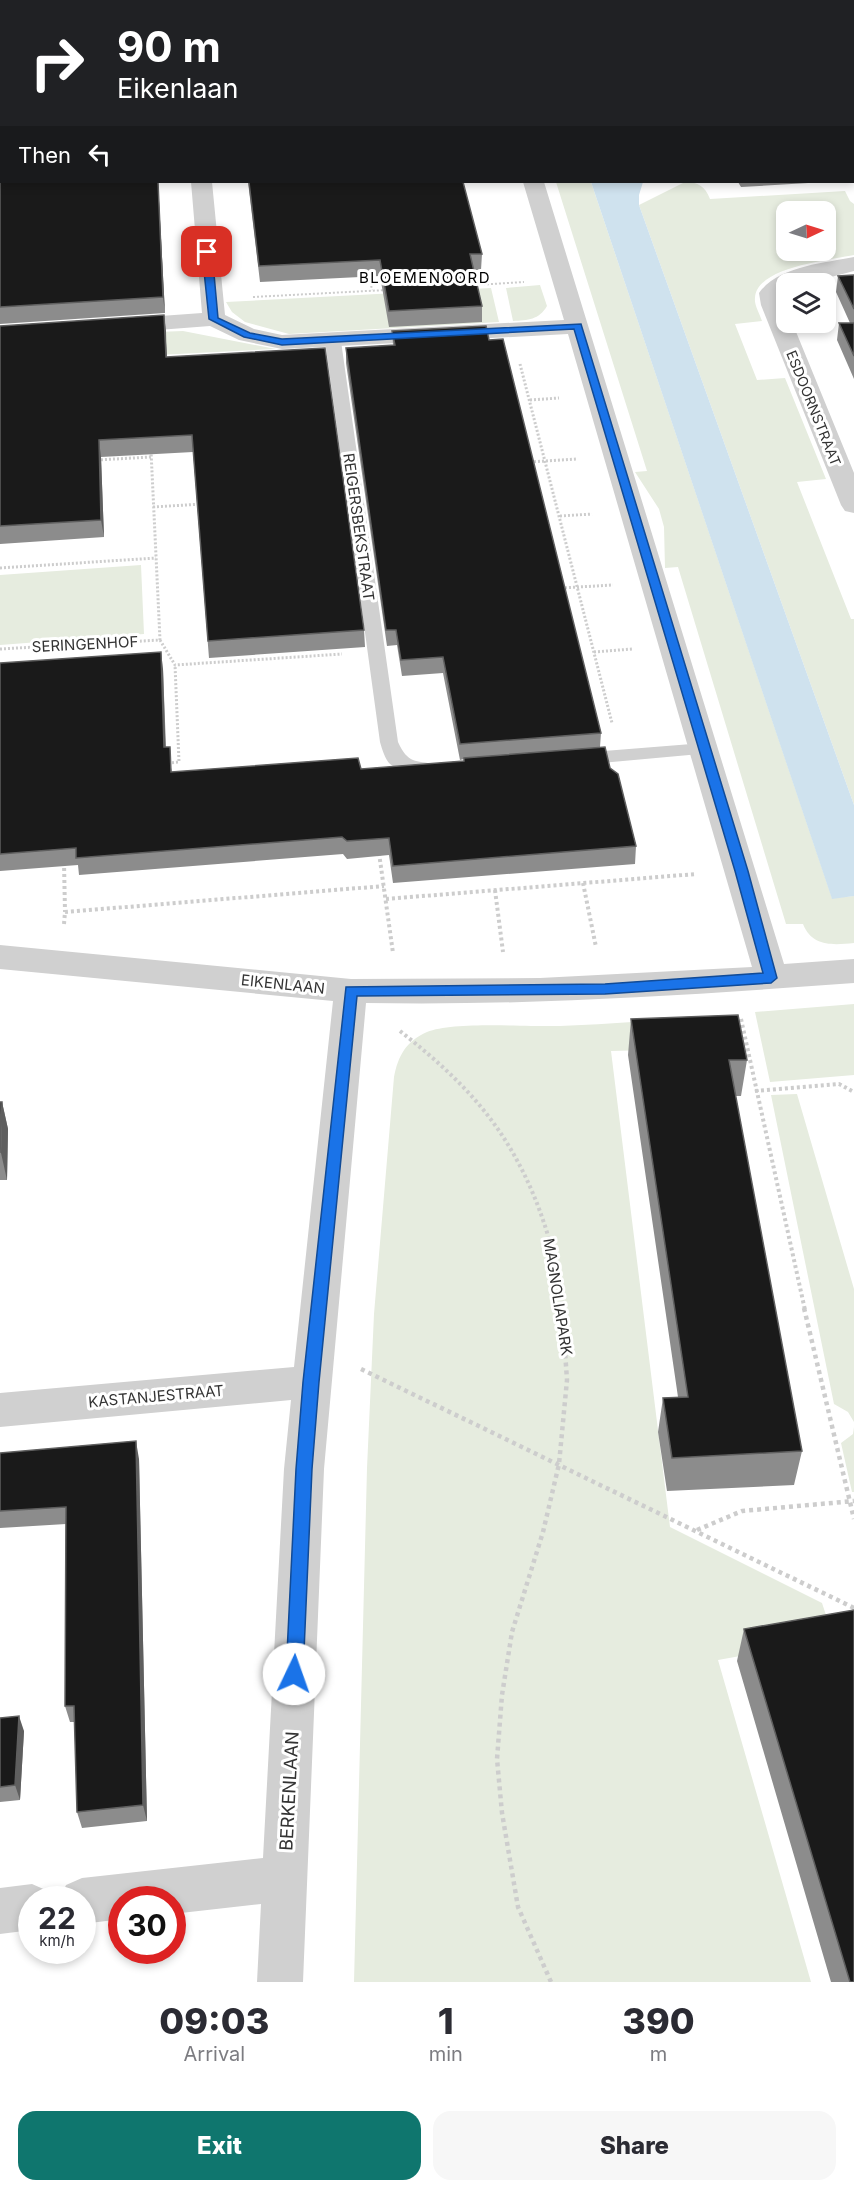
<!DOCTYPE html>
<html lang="en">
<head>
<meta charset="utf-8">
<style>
  :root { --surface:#fff; --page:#f7f7f7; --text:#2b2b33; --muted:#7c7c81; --accent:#0f766e }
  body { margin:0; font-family:Inter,sans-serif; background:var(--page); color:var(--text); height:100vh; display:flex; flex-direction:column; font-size:22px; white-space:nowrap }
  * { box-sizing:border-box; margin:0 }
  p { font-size:20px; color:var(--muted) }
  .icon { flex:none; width:33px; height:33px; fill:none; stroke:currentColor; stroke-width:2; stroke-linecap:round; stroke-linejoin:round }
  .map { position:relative; height:1982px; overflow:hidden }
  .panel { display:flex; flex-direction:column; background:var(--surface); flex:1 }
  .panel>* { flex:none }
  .guide { position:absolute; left:0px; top:0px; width:855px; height:183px; box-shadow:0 3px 9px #0003; background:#202124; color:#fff; overflow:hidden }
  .needle { width:39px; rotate:86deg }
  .controls { position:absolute; left:776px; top:201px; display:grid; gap:12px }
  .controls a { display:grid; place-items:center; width:60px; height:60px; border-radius:12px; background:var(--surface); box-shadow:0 3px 9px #0003; font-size:30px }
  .speed { position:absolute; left:18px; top:1886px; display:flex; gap:12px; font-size:30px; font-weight:700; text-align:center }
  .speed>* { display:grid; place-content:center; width:78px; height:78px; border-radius:50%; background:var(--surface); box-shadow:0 3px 9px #0003; line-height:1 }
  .speed small { font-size:15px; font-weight:400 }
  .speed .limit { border:9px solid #d22; background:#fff; color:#111 }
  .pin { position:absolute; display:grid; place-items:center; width:51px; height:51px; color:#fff; margin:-26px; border-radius:12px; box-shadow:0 3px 9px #0006 }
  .me { position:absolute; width:66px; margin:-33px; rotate:3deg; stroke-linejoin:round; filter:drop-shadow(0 0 4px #0008) }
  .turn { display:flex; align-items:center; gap:21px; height:126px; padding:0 18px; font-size:27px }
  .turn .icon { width:78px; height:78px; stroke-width:2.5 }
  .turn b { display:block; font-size:42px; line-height:51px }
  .then { display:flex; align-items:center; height:57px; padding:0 18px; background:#0003; gap:12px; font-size:22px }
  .eta { display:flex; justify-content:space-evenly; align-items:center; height:102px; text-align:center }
  .eta b { font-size:36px; font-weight:800; line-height:42px }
  .button { display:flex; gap:12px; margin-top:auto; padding:12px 18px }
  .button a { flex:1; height:69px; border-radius:18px; background:var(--accent); color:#fff; font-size:24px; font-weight:800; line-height:69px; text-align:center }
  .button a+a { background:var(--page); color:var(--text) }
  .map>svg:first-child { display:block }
  .green { fill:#e6ecdf; fill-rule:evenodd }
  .water { fill:#cfe2ee }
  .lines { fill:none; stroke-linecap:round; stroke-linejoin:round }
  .path-far3 { stroke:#cdcdcd; stroke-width:2; stroke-dasharray:2 2; stroke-linecap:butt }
  .path-far2 { stroke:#cdcdcd; stroke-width:3; stroke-dasharray:2 2; stroke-linecap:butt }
  .path-far1 { stroke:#cdcdcd; stroke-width:4; stroke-dasharray:3 3; stroke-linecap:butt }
  .path { stroke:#cdcdcd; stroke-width:4.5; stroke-dasharray:4 4; stroke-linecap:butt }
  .lane { fill:#d0d0d0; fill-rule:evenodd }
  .street { fill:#d0d0d0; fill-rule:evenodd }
  .wall { fill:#8c8c8c }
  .shaded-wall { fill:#5f5f5f }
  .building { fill:#1a1a1a; stroke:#5f5f5f; stroke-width:1.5 }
  .route { fill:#1a73e8; stroke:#114b97; stroke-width:1.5 }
  .labels { text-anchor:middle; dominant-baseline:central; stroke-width:6; stroke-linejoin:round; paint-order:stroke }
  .far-street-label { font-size:14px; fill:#333; stroke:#fff }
  .far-quarter-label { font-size:15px; letter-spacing:1.5px; fill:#000; stroke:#fff }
  .street-label { font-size:15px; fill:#333; stroke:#fff }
  .near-street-label { font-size:18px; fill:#333; stroke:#fff }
</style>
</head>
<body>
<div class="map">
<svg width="854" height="1982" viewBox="0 0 854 1982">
  <rect width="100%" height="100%" fill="#fff"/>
  <path class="green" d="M556,182H591L832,898L854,896V943C833,945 812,947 803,924H786L678,567L665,568L664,527L659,509L635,472L647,471Z
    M685,182C698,182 705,186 710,199L845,191L850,201L854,204V255C830,260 756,267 755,298C754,305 760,314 762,321L735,324L757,380L785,378L826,479L797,482L851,619H854V805L639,205ZM786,212H825V250H786Z
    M540,285L547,306C539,320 528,320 513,321L506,288Z
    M491,288L499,322L289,334L245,322L232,312L226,302Z
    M183,331L276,349L158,355L157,332Z
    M141,565L144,634L0,645V575Z
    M854,1004V1075L770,1082L755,1012Z
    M725,1015L731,1048L611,1051L670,1527L822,1603L834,1639L718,1660L811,1982H354L367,1468L374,1314L394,1077C398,1056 406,1041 427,1032C454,1021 528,1027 560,1026C615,1024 670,1019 725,1015Z
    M797,1094L854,1289V1422L848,1412L834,1404L771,1095Z
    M854,1427V1492H852L841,1443L853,1434Z"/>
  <path class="water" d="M591,182H643L639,195V205L854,805V896L832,899Z"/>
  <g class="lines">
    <path class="path-far3" d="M369,274L372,290
      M475,285L524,282
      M253,297L386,290"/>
    <path class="path-far2" d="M520,364L612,723
      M530,400L559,398
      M97,460L151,457
      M530,462L576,459
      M153,507L201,504
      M560,516L592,514
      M0,568L156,558
      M561,588L613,585
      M160,640L175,665L342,654
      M0,649L160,640L151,451
      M594,652L632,649
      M168,763L179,762L175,665"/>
    <path class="path-far1" d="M379,853L393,953
      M64,862L65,912
      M583,883L596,947
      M495,890L503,952
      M386,899L696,874
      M64,924L65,912L384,886
      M741,1019L805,1310
      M400,1031C429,1054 457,1078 481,1107C528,1163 555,1238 563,1310
      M755,1091L839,1084L854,1092"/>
    <path class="path" d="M804,1308L854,1519
      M361,1369L854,1608
      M697,1530L742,1511L854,1501
      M551,1982L518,1907L502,1813L497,1759L502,1695L512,1632L543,1532L559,1464L567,1380L562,1308"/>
    <path class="lane" d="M691,0H703L704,2H692Z
      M333,336L341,341L398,742C409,767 419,759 442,766L445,770L442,774C427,779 402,774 390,764C385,759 382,749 380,742L325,341Z
      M704,743L711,745L713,749L711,753L579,765L572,763L570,759L572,755L579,753Z"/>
    <path class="street" d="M429,0H479L428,2Z
      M762,0H782V2H763Z
      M2,15V27L0,28V16Z
      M191,182H212L225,315L254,329L282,335L564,320L523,182H544L784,964L854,959V983C692,995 529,1006 366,1003L324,1469L303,1982H257L261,1904L172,1914V1899H122V1919L82,1924V1899H60L66,1885L82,1878L263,1858L284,1469L291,1400L0,1427V1393L294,1367L333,1001L0,969V945L351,979L540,978L752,967L568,334L282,349L239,340L210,326L119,333L111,331L107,326L111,321L119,319L202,313Z
      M854,257V271L804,284H786V293L783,295L786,322H792L854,473V513L845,511L841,505L761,305L759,293C778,266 825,263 854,257Z
      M32,1884L48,1891L52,1899H32V1930L0,1934V1888Z"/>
  </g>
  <path class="wall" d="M818,0H854V67V2H818Z
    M0,181L158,182L165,313L0,324Z
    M248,182H463L482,254L481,270H473L482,306V322L389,327L380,276L260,282Z
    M738,182H825L741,187Z
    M854,275V379L837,340L839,323H850L836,292L838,276Z
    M164,315L167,357L364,630L365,647L209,658L193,452L101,457L104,537L0,544V326Z
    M392,331L489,340L601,733L600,747L610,768L636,846L635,864L393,883L389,855L347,859L343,854L79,875L78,865L0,871V663L163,669L166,747L172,772L361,769L464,761V759L460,760L443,673L402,676L397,645L387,646L346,363V348L393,345Z
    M631,1019L747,1060L741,1096H735L802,1451L794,1485L667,1491L658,1432L663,1398L678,1397L628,1055Z
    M0,1102H2L8,1129L7,1180H0Z
    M0,1453L139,1459L147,1821L82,1828L77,1812L75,1722H70L65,1706L66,1524L0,1528Z
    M744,1629L854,1982H831L737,1661Z
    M0,1718L24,1731L20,1800L0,1802Z"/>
  <path class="shaded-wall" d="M158,182L165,313L163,297Z
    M164,315L166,331L167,373L166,357Z
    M99,440L101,457L104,537L101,520Z
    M161,652L163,669L166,765L164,747Z
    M2,1102L8,1129L7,1180L1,1153Z
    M136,1441L139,1459L147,1821L143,1805Z
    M19,1716L24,1731L20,1800L15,1785Z"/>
  <path class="building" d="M631,0H664L666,2H624Z
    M827,0H854V48V2H828Z
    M0,181L158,182L163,297L0,307Z
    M249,182H463L482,254H470L482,306L389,311L380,260L259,266Z
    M854,275V309L838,276Z
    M164,315L166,357L325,348L364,630L208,641L192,435L99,440L101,520L0,526V326Z
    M839,323H854V356Z
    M486,326L489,340L503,339L601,733L460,744L443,657L401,660L396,630H386L346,348L395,345L392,331Z
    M161,652L164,747H170L171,772L358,758L361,769L464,761V758L605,747L610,768L618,774L636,846L393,866L389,838L347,841L342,837L76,858V848L0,854V663Z
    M738,1015L747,1060H729L802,1451L672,1458L663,1398L688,1397L631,1019Z
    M0,1102H2L0,1153Z
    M136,1441L143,1805L77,1812L74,1706H65L66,1507L0,1511V1453Z
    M854,1610V1982H850L744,1629Z
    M19,1716L15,1785L0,1787V1718Z"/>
  <path class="route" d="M207,249L212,252L218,318L250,333L282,339L581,324L748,871L777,978L771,983L605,994L357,996L319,1382L312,1469L303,1674L301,1679L294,1682L288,1679L286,1674L296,1469L303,1382L346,987L605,984L763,973L735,871L574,329L282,345L244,337L209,319L202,252Z"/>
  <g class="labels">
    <g class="far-street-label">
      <text transform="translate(814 408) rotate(68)">ESDOORNSTRAAT</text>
    </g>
    <g class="far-quarter-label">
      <text x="425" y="277">BLOEMENOORD</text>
    </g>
    <g class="street-label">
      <text transform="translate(359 527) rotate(82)">REIGERSBEKSTRAAT</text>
      <text transform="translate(85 644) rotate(-3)">SERINGENHOF</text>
      <text transform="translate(283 984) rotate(6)">EIKENLAAN</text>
      <text transform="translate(558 1297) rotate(81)">MAGNOLIAPARK</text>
      <text transform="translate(156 1396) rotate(-5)">KASTANJESTRAAT</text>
    </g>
    <g class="near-street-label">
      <text transform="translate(289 1791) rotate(-87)">BERKENLAAN</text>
    </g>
  </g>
</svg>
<div class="controls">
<a><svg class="needle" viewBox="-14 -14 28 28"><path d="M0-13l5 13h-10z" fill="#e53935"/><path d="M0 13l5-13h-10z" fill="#7c7c81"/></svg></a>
<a><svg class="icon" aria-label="layers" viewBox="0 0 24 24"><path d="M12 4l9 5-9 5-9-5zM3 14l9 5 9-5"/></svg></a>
</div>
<div class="speed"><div>22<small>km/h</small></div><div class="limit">30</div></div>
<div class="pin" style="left:207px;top:252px;background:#d93025"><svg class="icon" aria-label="arrive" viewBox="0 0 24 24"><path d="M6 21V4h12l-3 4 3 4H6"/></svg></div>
<svg class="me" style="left:294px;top:1674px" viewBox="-20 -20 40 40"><circle r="19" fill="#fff"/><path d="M0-13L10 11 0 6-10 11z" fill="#1a73e8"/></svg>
<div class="guide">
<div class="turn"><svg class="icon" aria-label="right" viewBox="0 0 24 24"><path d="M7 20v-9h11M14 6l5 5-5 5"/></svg><div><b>90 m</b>Eikenlaan</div></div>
<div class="then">Then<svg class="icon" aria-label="left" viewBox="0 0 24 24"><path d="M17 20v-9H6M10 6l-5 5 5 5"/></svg></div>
</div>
</div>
<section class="panel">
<div class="eta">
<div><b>09:03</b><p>Arrival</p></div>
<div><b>1</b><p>min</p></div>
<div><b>390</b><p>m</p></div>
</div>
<div class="button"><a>Exit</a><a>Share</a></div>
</section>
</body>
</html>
